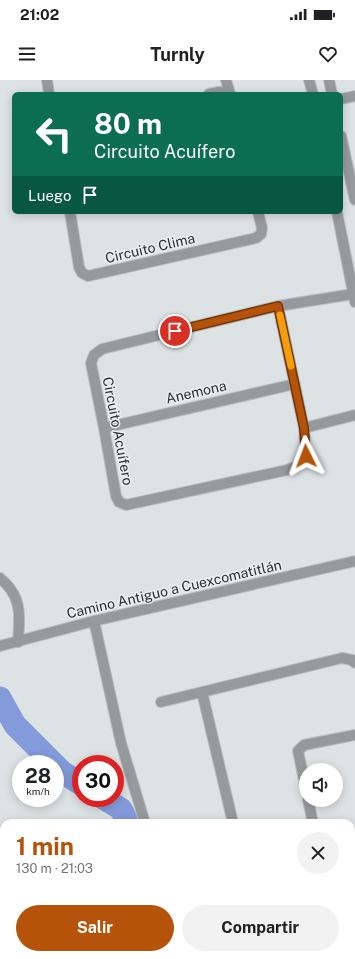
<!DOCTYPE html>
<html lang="es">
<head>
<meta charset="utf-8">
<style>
  :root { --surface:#fff; --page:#f2f2f2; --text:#202124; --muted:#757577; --accent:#b45309 }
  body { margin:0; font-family:"Public Sans",sans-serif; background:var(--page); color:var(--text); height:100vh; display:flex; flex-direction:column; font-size:15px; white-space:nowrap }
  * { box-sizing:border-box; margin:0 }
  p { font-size:13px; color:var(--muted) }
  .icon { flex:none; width:22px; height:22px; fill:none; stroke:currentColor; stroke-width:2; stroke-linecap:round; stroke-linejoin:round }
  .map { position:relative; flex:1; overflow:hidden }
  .drawer { position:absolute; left:0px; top:739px; width:355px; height:140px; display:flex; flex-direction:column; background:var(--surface); border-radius:12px 12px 0 0; box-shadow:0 2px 10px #0003 }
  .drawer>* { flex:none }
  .hud { position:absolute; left:12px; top:12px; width:331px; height:122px; border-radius:6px; box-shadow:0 2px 10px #0003; background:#0b6e4f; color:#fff; overflow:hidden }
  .tools { position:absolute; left:299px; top:683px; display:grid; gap:8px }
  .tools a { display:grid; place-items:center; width:44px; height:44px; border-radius:50%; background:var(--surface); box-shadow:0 2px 10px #0003; font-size:20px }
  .speed { position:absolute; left:12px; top:675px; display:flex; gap:8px; font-size:20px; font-weight:700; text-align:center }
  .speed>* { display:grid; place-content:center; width:52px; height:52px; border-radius:50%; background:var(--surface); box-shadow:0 2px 10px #0003; line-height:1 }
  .speed small { font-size:10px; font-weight:400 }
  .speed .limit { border:6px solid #d22; background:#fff; color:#111 }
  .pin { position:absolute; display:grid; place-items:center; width:34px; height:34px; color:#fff; margin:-17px; border:2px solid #fff; border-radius:50%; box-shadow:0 1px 4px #0007 }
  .me { position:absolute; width:44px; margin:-22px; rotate:357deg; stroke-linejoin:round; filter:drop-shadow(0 0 3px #0008) }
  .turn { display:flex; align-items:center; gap:14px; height:84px; padding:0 16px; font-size:18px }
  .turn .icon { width:52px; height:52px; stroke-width:2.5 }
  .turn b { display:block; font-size:28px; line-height:34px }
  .then { display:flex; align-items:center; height:38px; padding:0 16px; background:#0003; gap:8px; font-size:15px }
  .round { display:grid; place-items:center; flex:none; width:42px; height:42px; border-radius:21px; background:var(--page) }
  .head { display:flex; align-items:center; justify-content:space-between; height:68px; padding:0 16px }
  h1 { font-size:24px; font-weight:700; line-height:30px; color:var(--accent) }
  .cta { display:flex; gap:8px; margin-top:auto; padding:8px 16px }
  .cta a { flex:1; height:46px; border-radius:24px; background:var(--accent); color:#fff; font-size:16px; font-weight:700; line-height:46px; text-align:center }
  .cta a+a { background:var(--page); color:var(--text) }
  .status { display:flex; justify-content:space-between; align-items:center; height:28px; padding:0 20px; background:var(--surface); direction:ltr }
  .status svg { height:11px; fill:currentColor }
  header { display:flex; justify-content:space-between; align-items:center; height:52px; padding:0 16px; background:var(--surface); font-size:18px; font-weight:700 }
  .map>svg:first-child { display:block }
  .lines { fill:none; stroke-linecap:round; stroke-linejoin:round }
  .river { stroke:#839bda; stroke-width:23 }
  .minor-casing { stroke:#babec0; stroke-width:12 }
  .tertiary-casing { stroke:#babec0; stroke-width:12 }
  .minor { stroke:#979a9a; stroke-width:10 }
  .tertiary { stroke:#979a9a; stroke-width:10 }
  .route-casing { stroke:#753606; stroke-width:10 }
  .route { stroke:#b45309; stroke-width:7 }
  .slow { stroke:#f59e0b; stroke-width:7 }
  .labels { text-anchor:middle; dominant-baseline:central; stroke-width:3; stroke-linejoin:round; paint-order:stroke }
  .street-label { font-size:14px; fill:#2d2f30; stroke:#eaf0f2 }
</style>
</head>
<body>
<div class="status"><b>21:02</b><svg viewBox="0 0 49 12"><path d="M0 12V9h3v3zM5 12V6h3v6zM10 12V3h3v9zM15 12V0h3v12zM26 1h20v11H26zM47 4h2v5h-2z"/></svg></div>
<header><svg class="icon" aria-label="menu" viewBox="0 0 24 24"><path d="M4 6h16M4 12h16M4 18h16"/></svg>Turnly<svg class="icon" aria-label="heart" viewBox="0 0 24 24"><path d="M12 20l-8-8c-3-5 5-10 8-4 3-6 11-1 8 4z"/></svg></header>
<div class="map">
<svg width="355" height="879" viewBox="0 0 355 879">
  <rect width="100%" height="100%" fill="#dde2e4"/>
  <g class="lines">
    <path class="river" d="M0,618L15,645L54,684
      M55,685L62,692L81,704
      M103,718L121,729L128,743
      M208,875L209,879"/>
    <g class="minor-casing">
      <path id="minor" d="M47,0L49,14
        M226,0L230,14
        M209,14L229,10
        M341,19L355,16
        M70,132L79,187L82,193L88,196L256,158L261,154L262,148L258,132
        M353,214L278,226L102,269L94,275L91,283L104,348L116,416L119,422L126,425L287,390L298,386L306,376L304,348L355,335
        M278,226L304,348
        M104,348L295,304
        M0,498C4,502 8,505 11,510C22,525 19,544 18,562
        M94,541L121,663L145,743
        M161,622L202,612
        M306,709L298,671L304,665L355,655
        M308,720L313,743
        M233,743L202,612L342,578L352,580L355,583
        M351,763L355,761
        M351,853L355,850
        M313,879L319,875"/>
    </g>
    <g class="tertiary-casing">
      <path id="tertiary" d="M309,0L313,14
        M329,0L332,14
        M341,56L355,120
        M337,132L355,222
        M0,566L94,541L355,481"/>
    </g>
    <use href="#minor" class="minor"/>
    <use href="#tertiary" class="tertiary"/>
  </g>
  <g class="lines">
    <g class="route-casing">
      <path id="route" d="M175,251L278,226L304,348L306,376"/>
    </g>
    <use href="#route" class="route"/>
    <path class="slow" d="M280,235L291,286"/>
  </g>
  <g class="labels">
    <g class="street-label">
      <text transform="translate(150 168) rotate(-13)">Circuito Clima</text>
      <text transform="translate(196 312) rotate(-13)">Anemona</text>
      <text transform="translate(118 351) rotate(79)">Circuito Acuífero</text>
      <text transform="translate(174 509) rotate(-13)">Camino Antiguo a Cuexcomatitlán</text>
    </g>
  </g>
</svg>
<div class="tools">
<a><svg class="icon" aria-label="sound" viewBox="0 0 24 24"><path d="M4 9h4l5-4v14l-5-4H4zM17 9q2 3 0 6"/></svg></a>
</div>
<div class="speed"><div>28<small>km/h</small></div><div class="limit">30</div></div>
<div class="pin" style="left:175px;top:251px;background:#d93025"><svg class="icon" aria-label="arrive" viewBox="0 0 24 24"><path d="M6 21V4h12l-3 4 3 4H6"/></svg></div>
<svg class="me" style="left:306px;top:376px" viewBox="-20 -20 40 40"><path d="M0-17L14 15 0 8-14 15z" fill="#b45309" stroke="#fff" stroke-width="4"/></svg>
<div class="hud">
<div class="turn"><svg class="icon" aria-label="left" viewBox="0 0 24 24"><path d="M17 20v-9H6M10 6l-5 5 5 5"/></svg><div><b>80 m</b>Circuito Acuífero</div></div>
<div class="then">Luego<svg class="icon" aria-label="arrive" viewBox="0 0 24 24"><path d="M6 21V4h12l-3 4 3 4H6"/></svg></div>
</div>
<section class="drawer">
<div class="head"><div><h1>1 min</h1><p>130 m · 21:03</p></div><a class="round"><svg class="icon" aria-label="close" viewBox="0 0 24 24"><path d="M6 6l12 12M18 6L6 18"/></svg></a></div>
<div class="cta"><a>Salir</a><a>Compartir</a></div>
</section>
</div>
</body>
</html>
